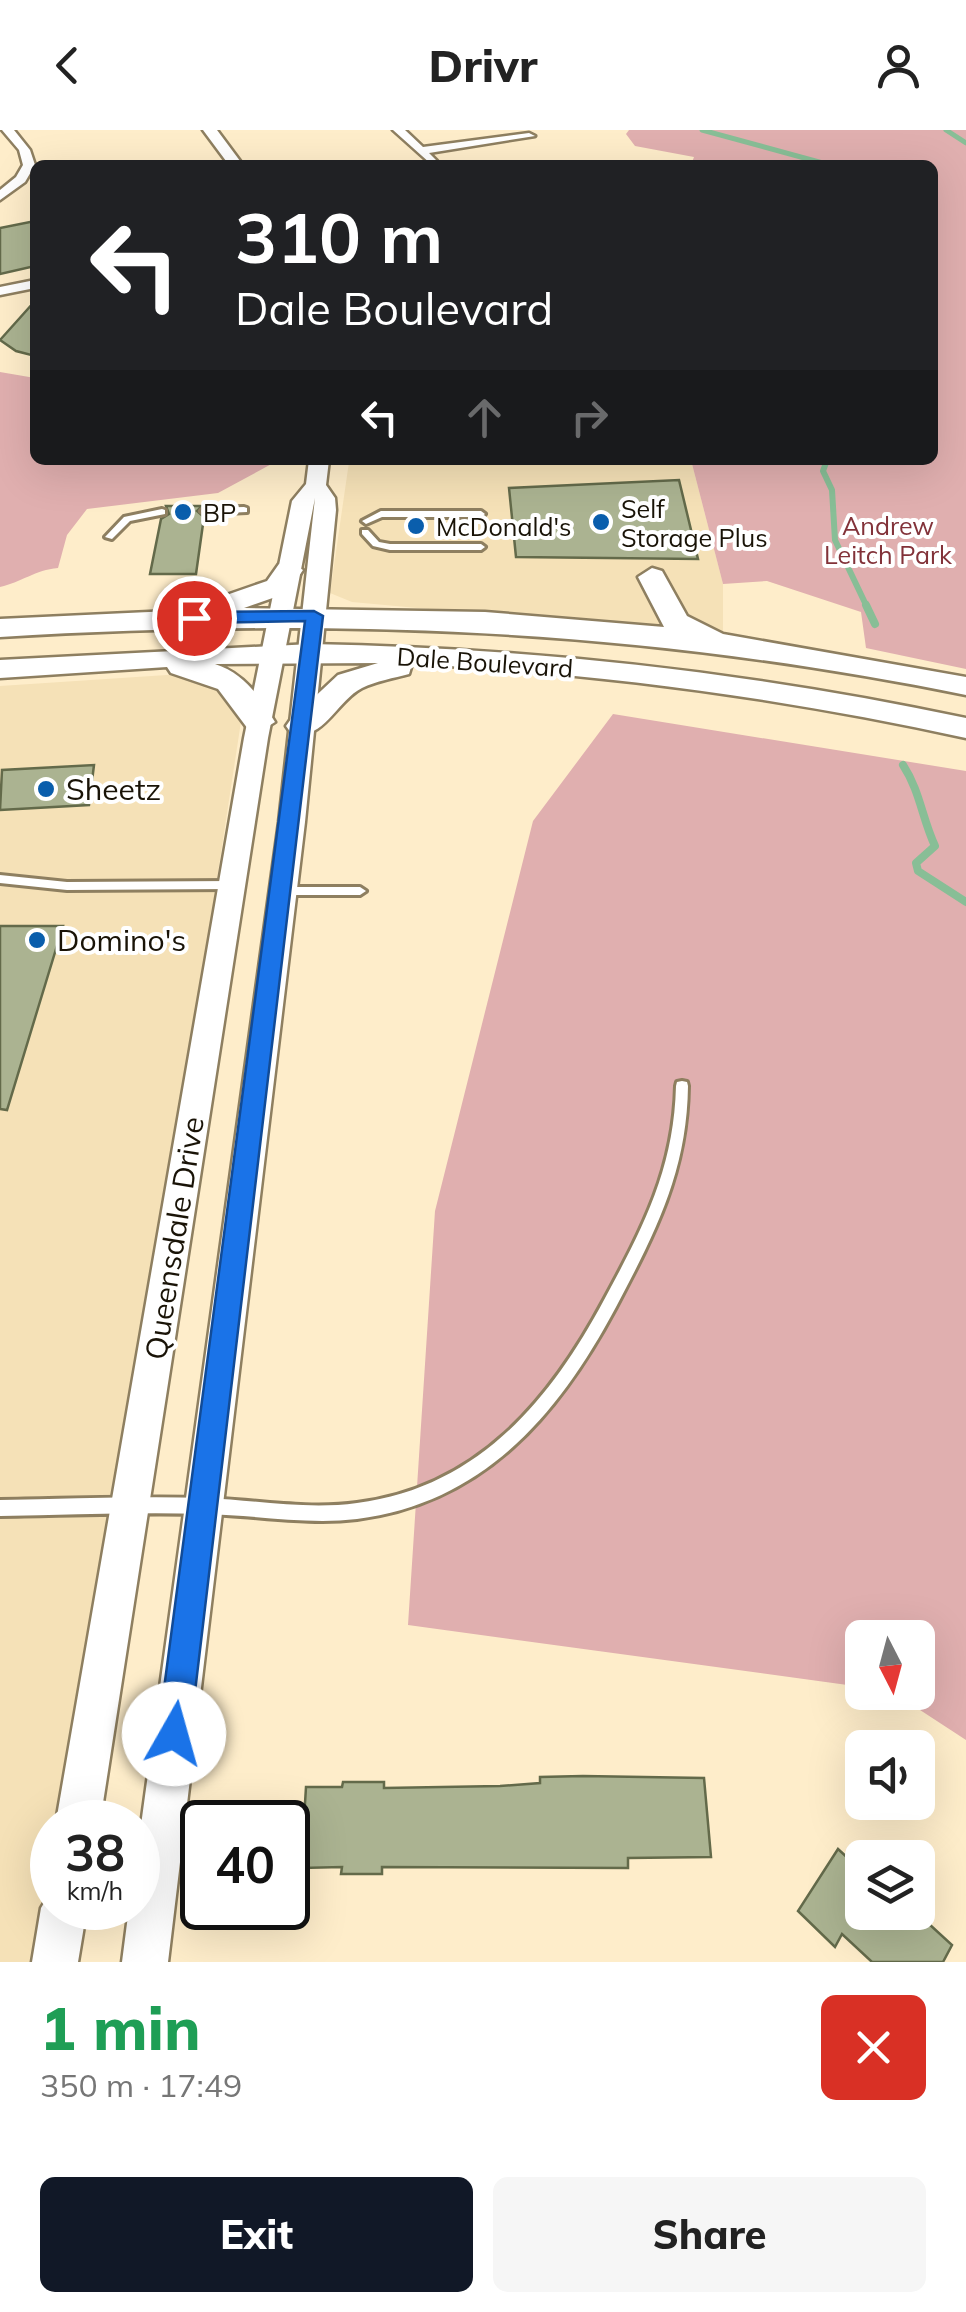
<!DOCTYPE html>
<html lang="en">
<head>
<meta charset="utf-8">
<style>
  :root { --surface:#fff; --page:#f6f6f6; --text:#222; --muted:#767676; --accent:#111827 }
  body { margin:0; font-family:Mulish,sans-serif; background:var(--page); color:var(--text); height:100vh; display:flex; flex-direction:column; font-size:38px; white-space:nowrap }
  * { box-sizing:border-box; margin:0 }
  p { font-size:32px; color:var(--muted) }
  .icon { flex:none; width:55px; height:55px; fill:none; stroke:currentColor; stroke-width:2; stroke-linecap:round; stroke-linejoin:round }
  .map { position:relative; height:1832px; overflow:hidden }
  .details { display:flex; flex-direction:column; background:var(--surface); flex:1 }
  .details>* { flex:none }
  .hud { position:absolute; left:30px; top:30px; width:908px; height:305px; border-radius:15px; box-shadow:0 10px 40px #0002; background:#202124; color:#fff; overflow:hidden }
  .needle { width:65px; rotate:174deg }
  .tools { position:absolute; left:845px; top:1490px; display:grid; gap:20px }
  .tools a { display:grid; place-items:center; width:90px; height:90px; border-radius:15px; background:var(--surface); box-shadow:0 10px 40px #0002; font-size:50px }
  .speed { position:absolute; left:30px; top:1670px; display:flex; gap:20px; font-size:50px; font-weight:700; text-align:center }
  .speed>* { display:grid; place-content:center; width:130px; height:130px; border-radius:50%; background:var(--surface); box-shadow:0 10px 40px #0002; line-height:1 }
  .speed small { font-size:25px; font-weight:400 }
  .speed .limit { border:5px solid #111; border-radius:15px; background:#fff; color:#111 }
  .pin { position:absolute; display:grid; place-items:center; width:85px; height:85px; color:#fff; margin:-42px; border:5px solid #fff; border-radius:50%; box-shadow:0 2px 10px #0007 }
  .me { position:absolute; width:110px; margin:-55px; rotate:7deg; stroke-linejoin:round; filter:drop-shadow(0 0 8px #0008) }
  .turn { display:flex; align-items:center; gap:35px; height:210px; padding:0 40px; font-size:45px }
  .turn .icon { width:130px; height:130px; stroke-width:2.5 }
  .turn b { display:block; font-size:70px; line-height:85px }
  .lanes { display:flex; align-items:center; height:95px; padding:0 40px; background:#0003; justify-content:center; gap:50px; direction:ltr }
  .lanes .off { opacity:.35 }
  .round { display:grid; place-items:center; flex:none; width:105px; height:105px; border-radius:15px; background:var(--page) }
  .headline { display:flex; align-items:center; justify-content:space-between; height:170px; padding:0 40px }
  h1 { font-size:60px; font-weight:800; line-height:75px; color:#1e9e55 }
  .action { display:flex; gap:20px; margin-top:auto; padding:20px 40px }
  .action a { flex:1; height:115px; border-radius:15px; background:var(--accent); color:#fff; font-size:40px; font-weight:800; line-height:115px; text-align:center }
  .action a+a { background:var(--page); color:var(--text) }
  header { display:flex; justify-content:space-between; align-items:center; height:130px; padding:0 40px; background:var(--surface); font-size:45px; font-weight:800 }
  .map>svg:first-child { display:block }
  .built { fill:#f5e1b7 }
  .green { fill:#e0afaf }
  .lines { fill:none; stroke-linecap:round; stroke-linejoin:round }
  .stream-far2 { stroke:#88be96; stroke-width:5 }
  .stream-far1 { stroke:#88be96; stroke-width:6 }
  .stream { stroke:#88be96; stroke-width:8 }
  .building { fill:#abb391; stroke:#636a4a; stroke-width:2.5 }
  .service-casing { stroke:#8e7f60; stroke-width:6 }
  .minor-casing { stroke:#8e7f60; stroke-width:5 }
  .tertiary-casing { stroke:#8e7f60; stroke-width:5 }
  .primary-casing { stroke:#8e7f60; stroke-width:5 }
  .service { fill:#fff; fill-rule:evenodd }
  .minor { fill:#fff; fill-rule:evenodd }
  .tertiary { fill:#fff; fill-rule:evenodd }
  .primary { fill:#fff; fill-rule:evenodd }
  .route { fill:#1a73e8; stroke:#114b97; stroke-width:2.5 }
  .poi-dot { fill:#0a5eac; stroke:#fff; stroke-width:4 }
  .labels { text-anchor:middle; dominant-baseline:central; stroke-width:8; stroke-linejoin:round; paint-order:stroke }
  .far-poi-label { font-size:25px; fill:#191307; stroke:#fff; text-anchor:start }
  .far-park-label { font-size:25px; fill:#823239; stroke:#fff }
  .far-street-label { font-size:25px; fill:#191307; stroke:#fff }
  .poi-label { font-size:30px; fill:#191307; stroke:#fff; text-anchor:start }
  .street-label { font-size:30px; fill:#191307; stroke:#fff }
</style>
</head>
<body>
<header><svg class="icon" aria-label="back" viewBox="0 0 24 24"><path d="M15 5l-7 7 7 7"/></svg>Drivr<svg class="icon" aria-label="person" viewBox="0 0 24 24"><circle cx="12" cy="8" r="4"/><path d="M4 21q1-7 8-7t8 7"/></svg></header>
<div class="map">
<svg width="966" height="1832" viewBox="0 0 966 1832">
  <rect width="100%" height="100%" fill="#feedca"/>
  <path class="built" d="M691,330L723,454V506L352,472L330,463L349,332Z
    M197,543L244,572L73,1692H52V1778H60L51,1832H0V556Z"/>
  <path class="green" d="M629,0H966V539L866,518L861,482L767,451L723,454L691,330H932V35H691L694,27L635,16L626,4Z
    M0,242L35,248V330L277,331L218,363L87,379L67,405L58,438C35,440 22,452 0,457Z
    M613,584L966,641V1610L894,1563L918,1562V1508H862V1557L408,1495L435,1081L533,691Z"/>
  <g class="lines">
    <path class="stream-far2" d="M702,0L830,35
      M946,0L966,13"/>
    <path class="stream-far1" d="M827,330L823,341L832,360L835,410L867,477"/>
    <path class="stream" d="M866,475L875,494
      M903,635C920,661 922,688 935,716L916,733L918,741L966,772"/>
  </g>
  <path class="building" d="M35,91V136L0,144V98Z
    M35,171V226L16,221L0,210Z
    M679,350L698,429L516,427L509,358Z
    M166,376H202L197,381L204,387L196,444H150L161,389L169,384Z
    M94,635L89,675L0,680L2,640Z
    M0,796H63L7,980L0,979Z
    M583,1646L704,1648L711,1727L628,1728V1738L382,1737V1744H341L342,1737L301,1738L306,1657H342L343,1652H384V1658L500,1656L540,1653V1647Z
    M838,1719L862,1741V1782H916L952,1815L943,1832H872L842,1804L835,1817L798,1781Z"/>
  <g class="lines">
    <g class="service-casing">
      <path id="service" d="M244,377L247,378V382L205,384L201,381L205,378Z
        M162,379L165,380V384L130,391L112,409L105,407L124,387Z
        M381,381H481L485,384L481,387H382L366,394L362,391Z
        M362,400H368L379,412L390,414H481L485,417L481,420H390L373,416L362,404Z
        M0,745L67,752L232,751L238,755L232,759L67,760L0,753Z
        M283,757H360L366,761L360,765H283L277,761Z
        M682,951L687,952L688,956C687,1042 655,1103 616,1177C559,1284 484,1373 357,1389C307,1395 255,1385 205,1384C137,1382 68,1385 0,1386V1370C68,1369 137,1366 205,1368C255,1370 307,1380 357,1373C477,1358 550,1271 604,1170C643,1098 674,1039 676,956L677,952Z"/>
    </g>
    <g class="minor-casing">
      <path id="minor" d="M2,0H14L30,20L35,35L25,52L0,70V60L16,47L23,35L19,20Z
        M393,0H405L423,17L529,3L535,6L429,23L437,31L431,34Z
        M35,150V158L0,165V157Z"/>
    </g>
    <g class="tertiary-casing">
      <path id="tertiary" d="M203,0H217L243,35H229Z
        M309,330H329L326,355L335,368L336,380L305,692L168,1832H122L129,1778H138V1717L279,692L315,368L268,608L100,1692H56L244,608L292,371L306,354Z
        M52,1760V1778H87L78,1832H32L41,1778Z"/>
    </g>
    <g class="primary-casing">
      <path id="primary" d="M289,431L303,440L287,463L244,478L485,482L664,497L638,447L652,438L662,441L687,486L723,504L966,547V565C635,498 336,487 0,507V489L213,479L215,469L267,451L279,434Z
        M311,514C533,518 749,542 966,588V608C783,568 599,543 412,534L409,544C394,548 376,551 362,558C336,571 324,612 291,603L286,596L291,589L338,545L378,533L215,534C245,544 259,566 275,592L259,602L248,599L218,559L171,543L167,537L0,548V530Z"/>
    </g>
    <use href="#service" class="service"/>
    <use href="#minor" class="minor"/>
    <use href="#tertiary" class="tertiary"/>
    <use href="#primary" class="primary"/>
  </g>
  <path class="route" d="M314,481L323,486L190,1604L185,1615L174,1620L162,1615L158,1604L305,491L194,493L186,488L194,482Z"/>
  <g class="poi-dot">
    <circle cx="183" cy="382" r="10"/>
    <circle cx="601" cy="392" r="10"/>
    <circle cx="416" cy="396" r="10"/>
    <circle cx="46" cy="659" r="10"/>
    <circle cx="37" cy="810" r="10"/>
  </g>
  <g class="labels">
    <g class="far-poi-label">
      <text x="621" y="378">Self<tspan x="621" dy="29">Storage Plus</tspan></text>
      <text x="203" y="382">BP</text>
      <text x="436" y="396">McDonald's</text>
    </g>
    <g class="far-park-label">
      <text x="888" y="395">Andrew<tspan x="888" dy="29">Leitch Park</tspan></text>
    </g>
    <g class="far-street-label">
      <text transform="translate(485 532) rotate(4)">Dale Boulevard</text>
    </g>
    <g class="poi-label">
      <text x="66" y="659">Sheetz</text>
      <text x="57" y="810">Domino's</text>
    </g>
    <g class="street-label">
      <text transform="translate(174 1108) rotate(-81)">Queensdale Drive</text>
    </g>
  </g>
</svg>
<div class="tools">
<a><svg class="needle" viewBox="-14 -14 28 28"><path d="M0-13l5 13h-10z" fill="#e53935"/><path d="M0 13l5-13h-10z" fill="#767676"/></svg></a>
<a><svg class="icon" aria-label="sound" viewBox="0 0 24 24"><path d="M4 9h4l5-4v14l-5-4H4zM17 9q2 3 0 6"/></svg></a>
<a><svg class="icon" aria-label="layers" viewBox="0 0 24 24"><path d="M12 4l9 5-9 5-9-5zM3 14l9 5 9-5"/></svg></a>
</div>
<div class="speed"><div>38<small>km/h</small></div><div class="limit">40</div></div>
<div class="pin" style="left:194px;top:488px;background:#d93025"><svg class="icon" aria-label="arrive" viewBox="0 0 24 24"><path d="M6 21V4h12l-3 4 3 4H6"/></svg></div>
<svg class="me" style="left:174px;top:1604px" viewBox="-20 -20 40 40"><circle r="19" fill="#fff"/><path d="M0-13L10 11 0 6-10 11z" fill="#1a73e8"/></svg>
<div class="hud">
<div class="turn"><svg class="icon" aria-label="left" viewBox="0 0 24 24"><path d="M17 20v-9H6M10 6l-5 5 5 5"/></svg><div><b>310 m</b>Dale Boulevard</div></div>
<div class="lanes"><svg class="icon" aria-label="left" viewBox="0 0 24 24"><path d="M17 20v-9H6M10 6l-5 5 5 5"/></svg><svg class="icon off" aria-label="ahead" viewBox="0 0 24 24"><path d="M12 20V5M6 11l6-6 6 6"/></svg><svg class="icon off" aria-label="right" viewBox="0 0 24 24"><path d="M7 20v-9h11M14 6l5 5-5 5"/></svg></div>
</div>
</div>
<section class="details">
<div class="headline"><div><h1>1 min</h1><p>350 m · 17:49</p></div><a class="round" style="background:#d93025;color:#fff"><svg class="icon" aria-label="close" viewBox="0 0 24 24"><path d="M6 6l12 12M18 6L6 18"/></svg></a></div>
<div class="action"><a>Exit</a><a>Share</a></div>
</section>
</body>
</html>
